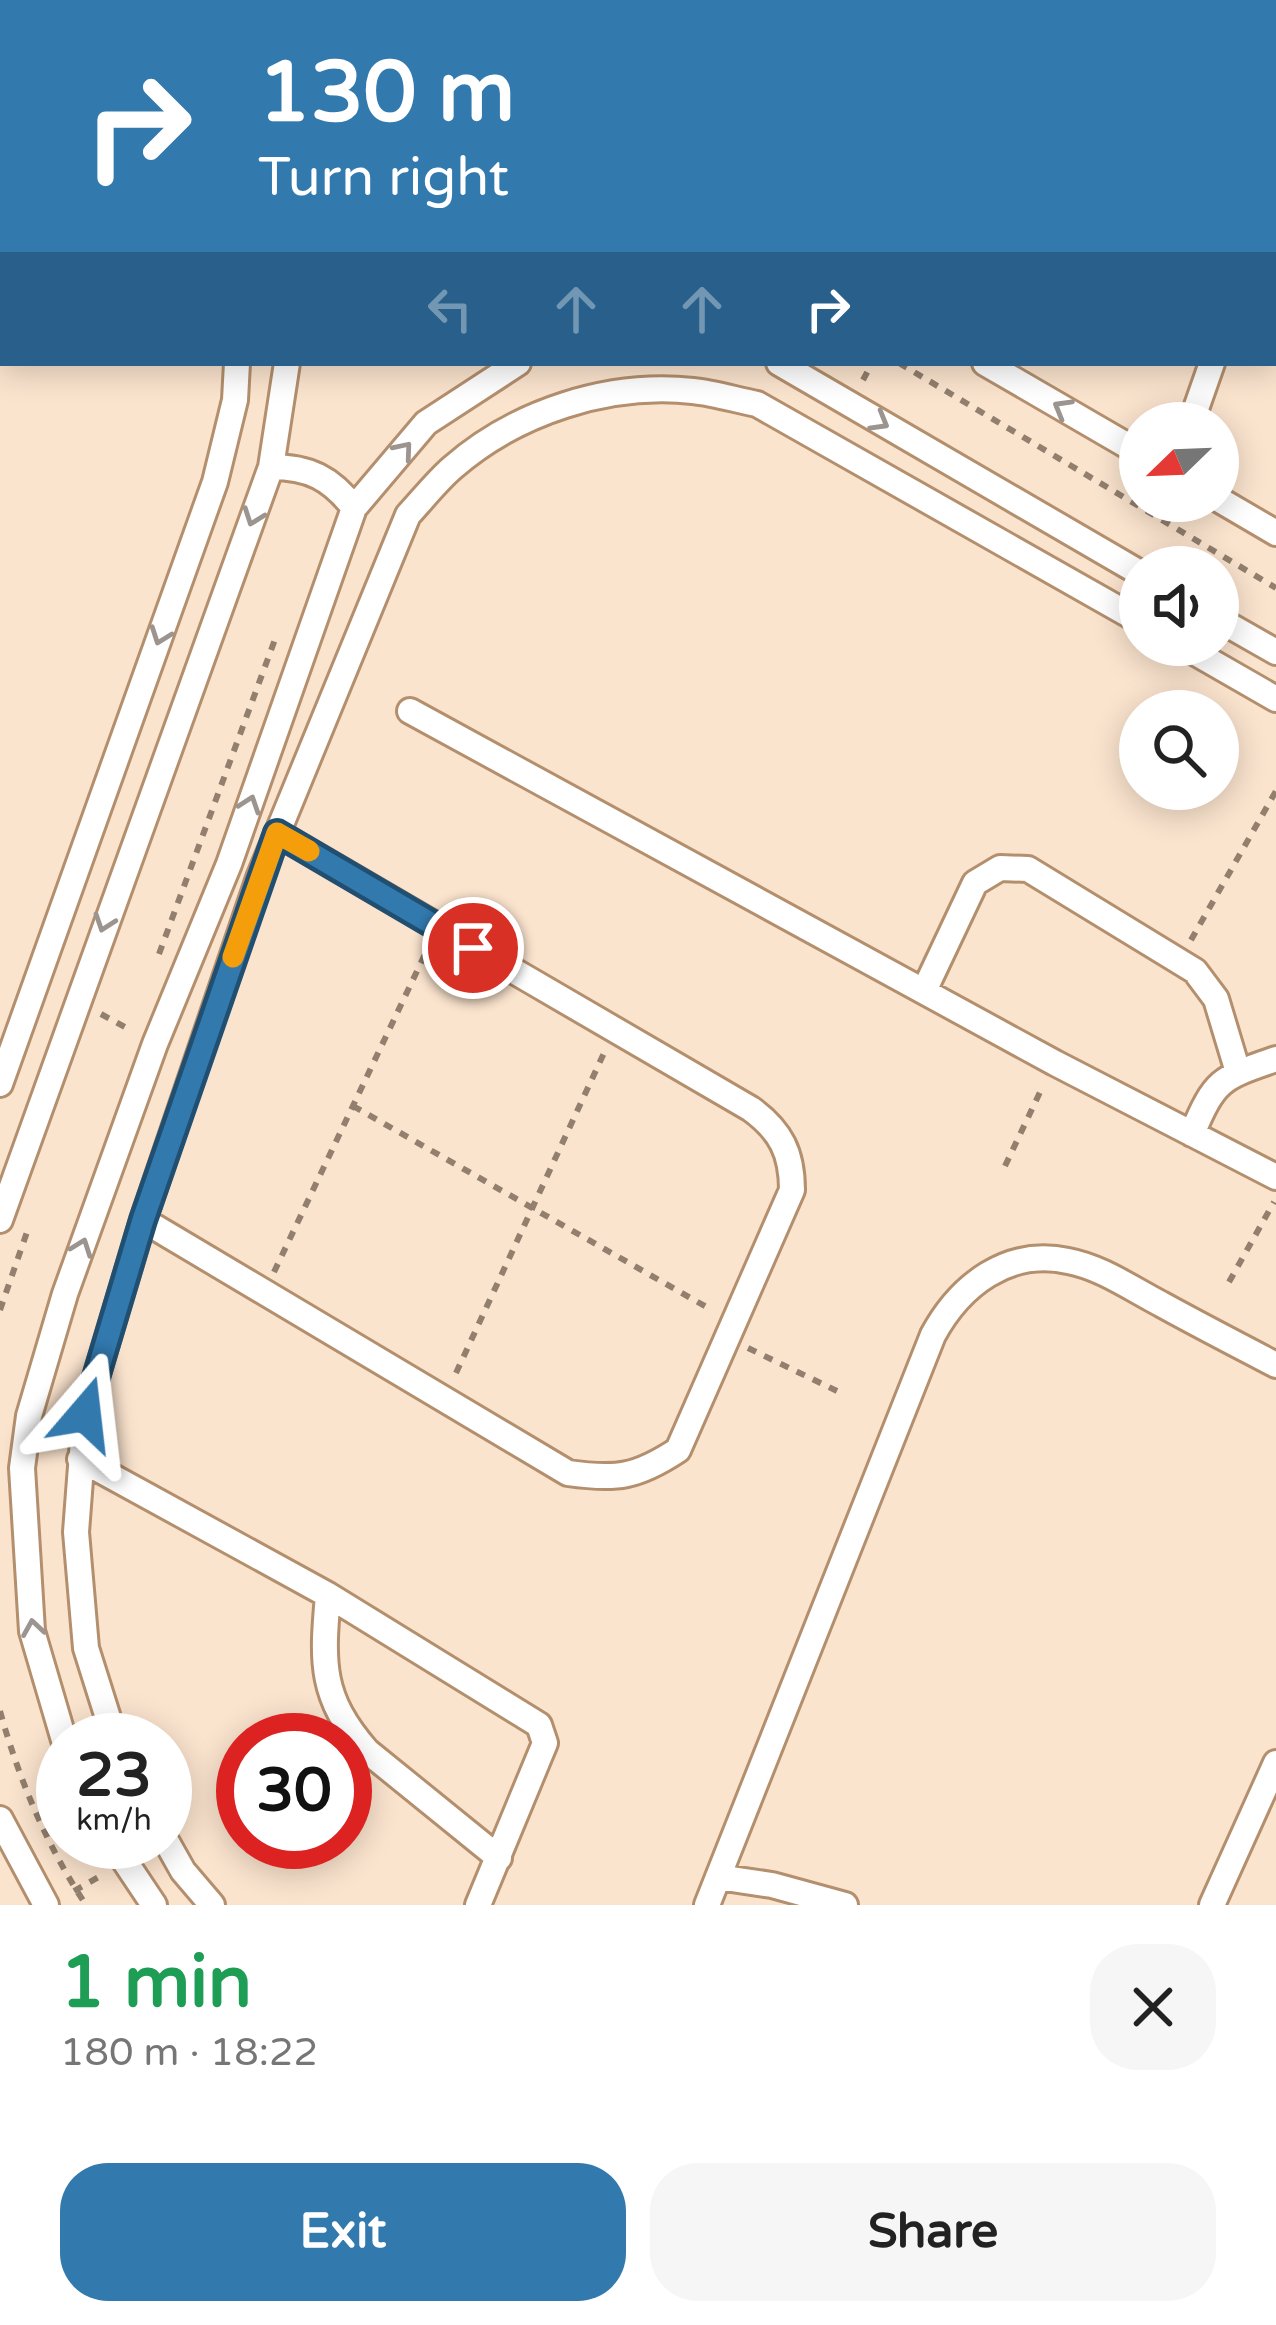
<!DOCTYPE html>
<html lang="en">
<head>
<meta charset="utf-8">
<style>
  :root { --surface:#fff; --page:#f6f6f6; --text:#222; --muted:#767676; --accent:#3279ae }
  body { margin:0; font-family:"Varela Round",sans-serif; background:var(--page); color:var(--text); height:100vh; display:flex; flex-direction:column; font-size:45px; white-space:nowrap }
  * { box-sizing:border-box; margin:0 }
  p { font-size:39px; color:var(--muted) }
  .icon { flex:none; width:66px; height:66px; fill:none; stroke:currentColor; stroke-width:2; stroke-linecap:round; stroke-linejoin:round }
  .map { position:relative; height:1905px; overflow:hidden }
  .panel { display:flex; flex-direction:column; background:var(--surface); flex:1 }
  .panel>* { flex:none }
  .hud { position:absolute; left:0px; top:0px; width:1278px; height:366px; box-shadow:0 6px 30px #0003; background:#3279ae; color:#fff; overflow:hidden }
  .needle { width:78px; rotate:247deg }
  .fabs { position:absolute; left:1119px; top:402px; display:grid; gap:24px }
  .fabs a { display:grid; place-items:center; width:120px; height:120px; border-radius:50%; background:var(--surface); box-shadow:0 6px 30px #0003; font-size:60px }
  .speed { position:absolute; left:36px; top:1713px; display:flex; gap:24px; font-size:60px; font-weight:700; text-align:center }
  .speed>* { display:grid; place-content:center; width:156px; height:156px; border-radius:50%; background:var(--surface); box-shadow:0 6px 30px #0003; line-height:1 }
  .speed small { font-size:30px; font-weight:400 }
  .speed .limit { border:18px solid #d22; background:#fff; color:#111 }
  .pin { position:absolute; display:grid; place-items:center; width:102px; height:102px; color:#fff; margin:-51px; border:6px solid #fff; border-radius:50%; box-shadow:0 3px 12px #0007 }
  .me { position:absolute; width:132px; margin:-66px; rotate:17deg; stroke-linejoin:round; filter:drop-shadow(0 0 9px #0008) }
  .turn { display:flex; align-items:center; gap:42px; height:252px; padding:0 60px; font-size:54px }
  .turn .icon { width:156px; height:156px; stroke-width:2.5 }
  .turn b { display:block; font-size:84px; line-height:102px }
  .lanes { display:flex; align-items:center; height:114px; padding:0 60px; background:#0003; justify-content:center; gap:60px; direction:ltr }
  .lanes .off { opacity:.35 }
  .round { display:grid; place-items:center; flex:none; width:126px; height:126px; border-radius:48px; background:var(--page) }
  .headline { display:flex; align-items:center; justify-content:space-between; height:204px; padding:0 60px }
  h1 { font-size:72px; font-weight:700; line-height:90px; color:#1e9e55 }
  .action { display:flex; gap:24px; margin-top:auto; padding:24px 60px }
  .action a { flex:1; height:138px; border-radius:48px; background:var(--accent); color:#fff; font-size:48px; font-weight:700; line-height:138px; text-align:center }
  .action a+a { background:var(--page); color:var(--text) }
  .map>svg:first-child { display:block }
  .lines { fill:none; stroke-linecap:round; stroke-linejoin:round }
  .street-casing { stroke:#b38f6d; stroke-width:30 }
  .path { stroke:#927f6e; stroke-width:6; stroke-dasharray:9 9; stroke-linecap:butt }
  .street { stroke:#fff; stroke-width:24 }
  .oneway { stroke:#9b948f }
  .route-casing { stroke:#204f71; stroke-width:30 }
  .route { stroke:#3279ae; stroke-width:21 }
  .slow { stroke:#f59e0b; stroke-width:21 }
</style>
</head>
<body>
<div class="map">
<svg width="1276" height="1905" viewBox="0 0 1276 1905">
  <rect width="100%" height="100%" fill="#fbe4ce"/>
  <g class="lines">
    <g class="street-casing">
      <path id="street" d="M73,0L77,3
        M156,0L162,3
        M361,0L367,3
        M996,3L997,0
        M1275,189L1276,186
        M779,363L1140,573
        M985,363L1140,453
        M1191,423L1212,363
        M271,467C309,467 331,478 354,508
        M1218,499L1276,533
        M1218,619L1276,652
        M1182,645L1276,699
        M410,711L1055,1063L1276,1177
        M924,991L975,883L1000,868L1028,869L1195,971L1216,999L1238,1072
        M0,1084L215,482L235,400L237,363
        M1192,1134C1215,1079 1221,1078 1276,1059
        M0,1220L271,467L287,363
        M143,1220L568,1473C617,1480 637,1477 678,1450L792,1190C792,1153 781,1131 751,1109L277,833
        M80,1459L328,1595L539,1725L545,1743L478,1905
        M328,1595C322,1663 320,1697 367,1751L499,1858
        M64,1740L32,1631L22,1468L29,1416L65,1294L155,1044L229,864L354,508L426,423L518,363
        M115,1740L86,1648L76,1532L85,1414L143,1220L259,878L408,515C422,500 436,482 452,468C516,412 608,382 693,391C714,393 736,400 757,404L1140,621
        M0,1819L46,1905
        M165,1839L183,1871L212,1905
        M112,1842L154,1905
        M718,1877L772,1885L845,1905
        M707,1905L933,1335C960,1285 1008,1248 1068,1261C1101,1267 1132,1289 1161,1304C1199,1325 1238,1345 1276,1365
        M1212,1905L1276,1763"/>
    </g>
    <path class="path" d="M213,0L218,3
      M284,0L289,3
      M485,3L487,0
      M1126,3L1127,0
      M899,363L1276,588
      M863,380L872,363
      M1162,556L1180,567
      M1191,940L1276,791
      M159,954L277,634
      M101,1014L132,1031
      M353,1106L710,1309
      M1005,1166L1042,1088
      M274,1272L428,948
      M1229,1282L1274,1202
      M0,1310L27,1232
      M748,1348L837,1391
      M456,1373L604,1053
      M0,1711C19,1780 47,1846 86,1905
      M51,1765L63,1796
      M74,1891L104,1874"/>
    <use href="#street" class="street"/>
  </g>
  <defs><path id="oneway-chevron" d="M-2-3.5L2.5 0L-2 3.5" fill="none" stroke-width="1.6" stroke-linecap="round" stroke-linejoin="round" transform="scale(3)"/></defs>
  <g class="oneway">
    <use href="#oneway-chevron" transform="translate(1062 408) rotate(-150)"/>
    <use href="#oneway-chevron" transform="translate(880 422) rotate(30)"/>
    <use href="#oneway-chevron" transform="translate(404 450) rotate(-50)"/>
    <use href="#oneway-chevron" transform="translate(253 517) rotate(110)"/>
    <use href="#oneway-chevron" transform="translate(160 636) rotate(110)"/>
    <use href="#oneway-chevron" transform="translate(250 804) rotate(-71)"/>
    <use href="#oneway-chevron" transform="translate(104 923) rotate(109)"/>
    <use href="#oneway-chevron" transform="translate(82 1247) rotate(-70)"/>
    <use href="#oneway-chevron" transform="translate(33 1628) rotate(-99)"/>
  </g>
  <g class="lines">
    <g class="route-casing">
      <path id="route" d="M85,1414L143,1220L277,833L473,948"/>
    </g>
    <use href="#route" class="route"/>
    <path class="slow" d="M233,957L277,833L309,851"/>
  </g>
</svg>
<div class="fabs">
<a><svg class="needle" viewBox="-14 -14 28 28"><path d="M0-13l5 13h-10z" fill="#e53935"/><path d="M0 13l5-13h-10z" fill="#767676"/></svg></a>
<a><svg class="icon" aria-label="sound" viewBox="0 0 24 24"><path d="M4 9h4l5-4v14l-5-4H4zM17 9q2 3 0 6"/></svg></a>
<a><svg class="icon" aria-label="search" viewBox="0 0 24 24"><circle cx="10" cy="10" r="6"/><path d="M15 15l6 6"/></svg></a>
</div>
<div class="speed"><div>23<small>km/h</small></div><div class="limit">30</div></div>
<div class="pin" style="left:473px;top:948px;background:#d93025"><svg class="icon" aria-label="arrive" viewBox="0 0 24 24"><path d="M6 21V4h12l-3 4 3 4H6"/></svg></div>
<svg class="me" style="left:85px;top:1414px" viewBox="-20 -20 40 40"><path d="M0-17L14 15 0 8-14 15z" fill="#3279ae" stroke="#fff" stroke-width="4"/></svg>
<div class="hud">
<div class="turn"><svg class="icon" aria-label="right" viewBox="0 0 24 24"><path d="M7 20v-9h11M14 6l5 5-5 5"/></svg><div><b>130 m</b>Turn right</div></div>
<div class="lanes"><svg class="icon off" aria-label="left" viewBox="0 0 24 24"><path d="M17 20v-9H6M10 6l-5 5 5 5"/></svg><svg class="icon off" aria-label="ahead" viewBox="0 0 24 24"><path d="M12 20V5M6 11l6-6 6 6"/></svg><svg class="icon off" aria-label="ahead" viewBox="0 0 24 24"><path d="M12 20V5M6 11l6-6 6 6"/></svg><svg class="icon" aria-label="right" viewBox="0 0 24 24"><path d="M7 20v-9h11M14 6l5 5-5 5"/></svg></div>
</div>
</div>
<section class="panel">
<div class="headline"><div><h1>1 min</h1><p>180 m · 18:22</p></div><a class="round"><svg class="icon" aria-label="close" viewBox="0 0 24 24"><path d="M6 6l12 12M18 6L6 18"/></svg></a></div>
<div class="action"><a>Exit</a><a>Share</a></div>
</section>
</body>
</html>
